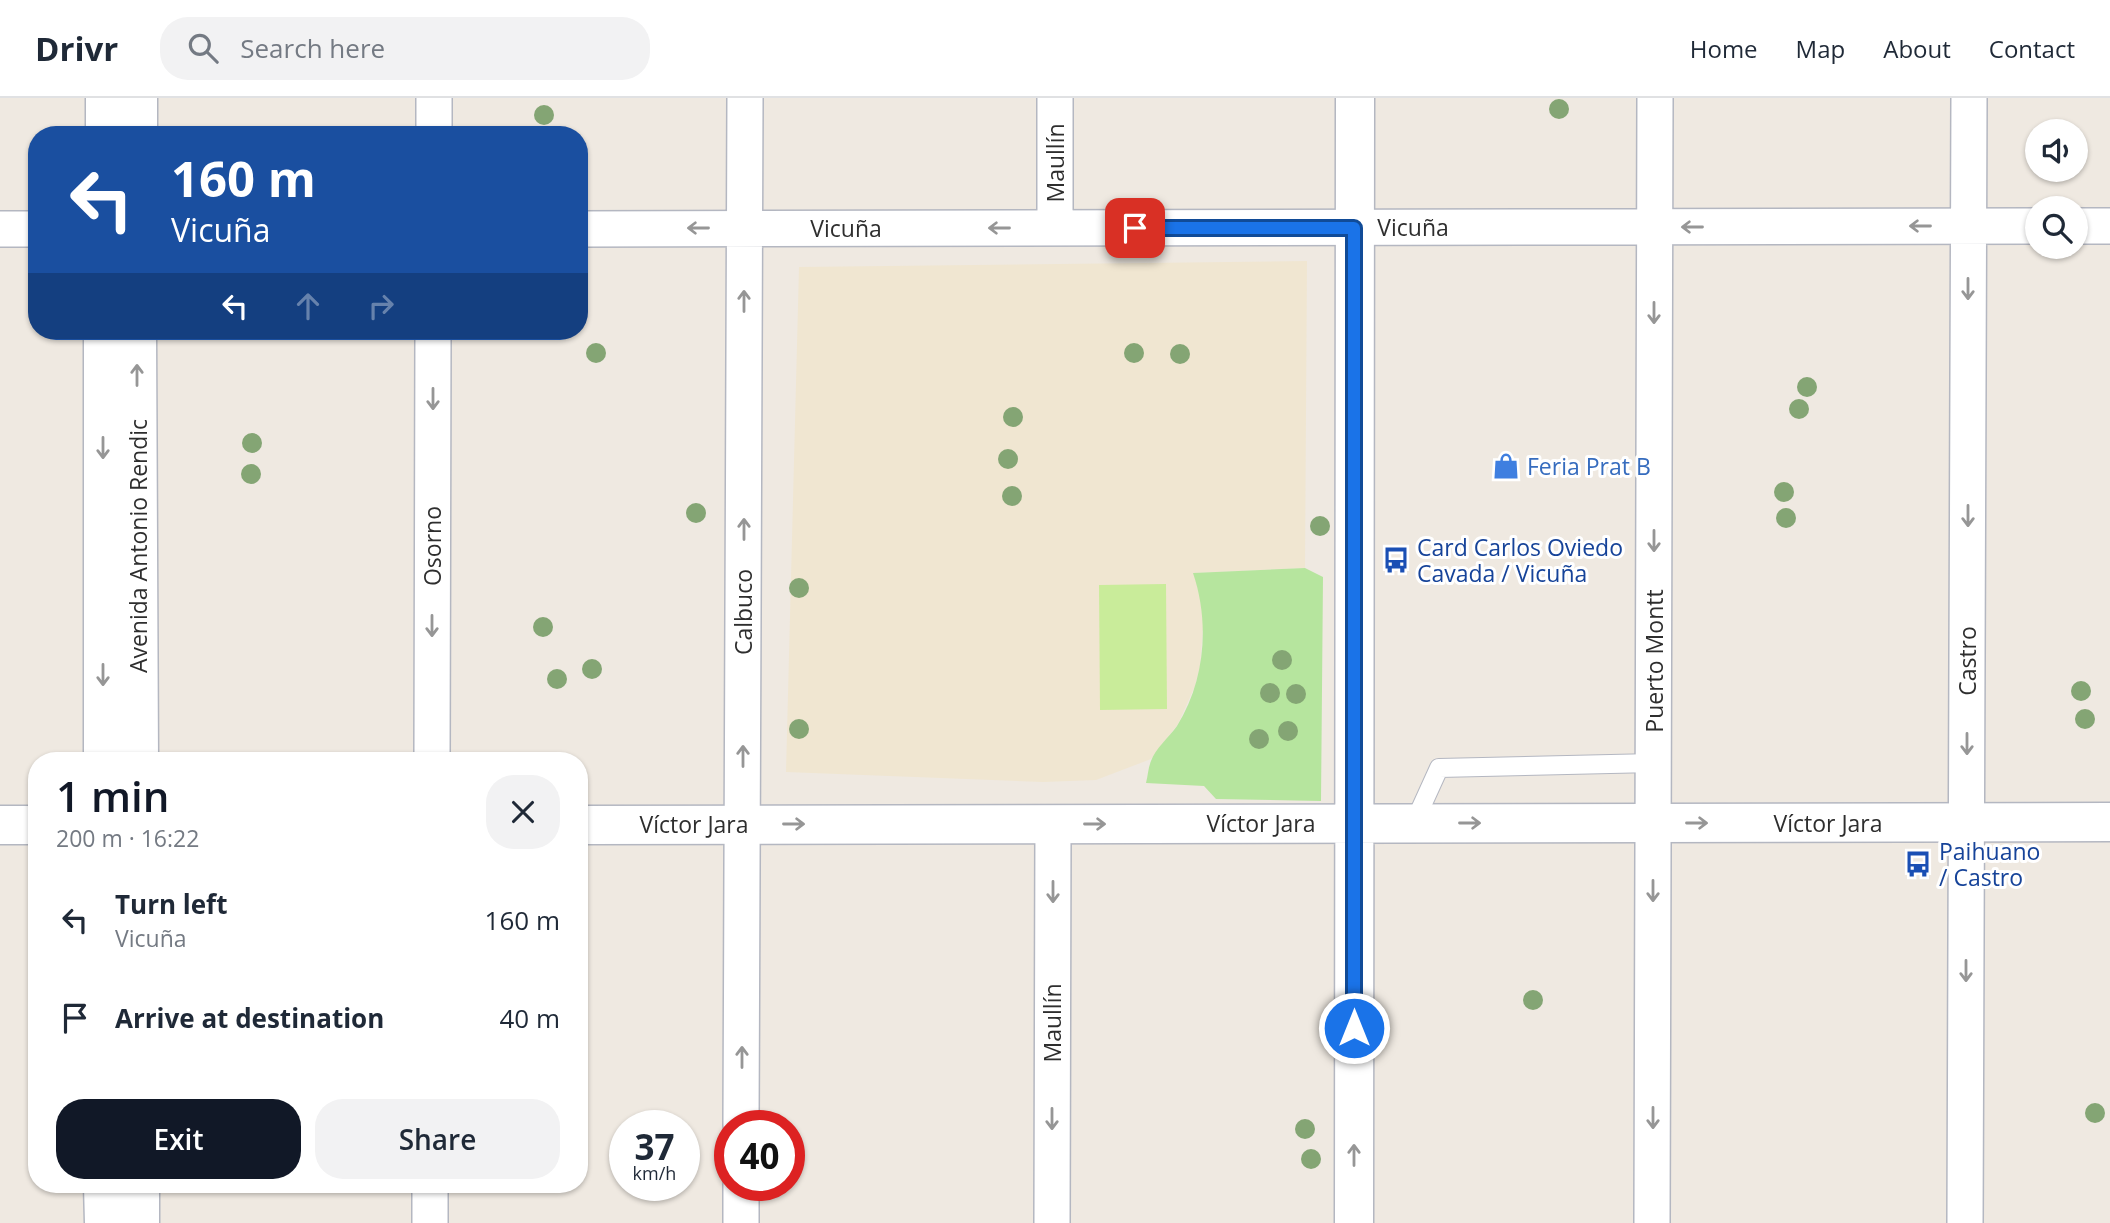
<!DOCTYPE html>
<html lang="en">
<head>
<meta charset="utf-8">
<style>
  :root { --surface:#fff; --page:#f2f2f3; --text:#1f2937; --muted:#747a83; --line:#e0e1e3; --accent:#111827 }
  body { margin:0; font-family:"Open Sans",sans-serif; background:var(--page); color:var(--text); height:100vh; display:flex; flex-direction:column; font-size:26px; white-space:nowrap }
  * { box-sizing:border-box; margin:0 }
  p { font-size:23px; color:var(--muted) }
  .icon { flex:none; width:38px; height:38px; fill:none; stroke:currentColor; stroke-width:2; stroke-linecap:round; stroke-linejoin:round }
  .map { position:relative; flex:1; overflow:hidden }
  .drawer { position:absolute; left:28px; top:654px; width:560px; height:441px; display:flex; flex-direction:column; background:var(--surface); border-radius:28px; box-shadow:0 2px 5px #0004 }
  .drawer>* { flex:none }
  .banner { position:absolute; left:28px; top:28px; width:560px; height:214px; border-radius:28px; box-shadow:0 2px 5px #0004; background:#1a4fa0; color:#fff; overflow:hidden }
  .controls { position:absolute; left:2025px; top:21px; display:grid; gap:14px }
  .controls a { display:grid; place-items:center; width:63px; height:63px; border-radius:50%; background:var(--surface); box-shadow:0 2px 5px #0004; font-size:35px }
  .speed { position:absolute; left:609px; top:1012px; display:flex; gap:14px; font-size:35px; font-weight:700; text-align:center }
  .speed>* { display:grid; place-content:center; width:91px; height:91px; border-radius:50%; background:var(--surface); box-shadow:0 2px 5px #0004; line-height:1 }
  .speed small { font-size:18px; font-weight:400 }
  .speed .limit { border:10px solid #d22; background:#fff; color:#111 }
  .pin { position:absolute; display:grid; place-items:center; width:60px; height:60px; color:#fff; margin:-30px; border-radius:14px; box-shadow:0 4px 10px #0006 }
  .me { position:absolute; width:77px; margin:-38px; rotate:0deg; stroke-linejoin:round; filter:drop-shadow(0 0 5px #0008) }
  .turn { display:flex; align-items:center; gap:24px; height:147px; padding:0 28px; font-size:32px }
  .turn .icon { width:91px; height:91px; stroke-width:2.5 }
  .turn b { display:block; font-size:49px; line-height:60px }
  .lanes { display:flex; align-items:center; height:66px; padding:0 28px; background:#0003; justify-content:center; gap:35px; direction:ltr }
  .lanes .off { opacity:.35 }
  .round { display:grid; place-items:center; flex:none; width:74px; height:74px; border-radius:28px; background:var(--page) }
  .overview { display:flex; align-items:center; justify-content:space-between; height:119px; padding:0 28px }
  h1 { font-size:42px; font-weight:600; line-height:52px; color:var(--accent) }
  .button { display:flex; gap:14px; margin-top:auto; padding:14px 28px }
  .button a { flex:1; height:80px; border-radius:28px; background:var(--accent); color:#fff; font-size:28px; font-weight:600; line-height:80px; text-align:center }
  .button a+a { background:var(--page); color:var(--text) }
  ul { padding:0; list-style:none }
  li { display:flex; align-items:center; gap:21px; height:98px; padding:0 28px }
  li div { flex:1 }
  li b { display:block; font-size:26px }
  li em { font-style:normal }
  header { display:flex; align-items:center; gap:42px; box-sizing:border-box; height:98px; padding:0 35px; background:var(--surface); border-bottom:2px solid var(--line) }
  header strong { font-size:33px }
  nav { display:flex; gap:38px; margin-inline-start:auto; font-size:24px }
  .search { width:490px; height:63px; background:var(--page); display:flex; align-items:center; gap:18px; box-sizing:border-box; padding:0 24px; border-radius:28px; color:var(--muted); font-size:26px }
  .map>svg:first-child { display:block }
  .education { fill:#f0e6d1 }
  .green { fill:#b6e59e }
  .pitch { fill:#c9ec9a }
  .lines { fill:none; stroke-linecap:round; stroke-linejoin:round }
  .lane-casing { stroke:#b4b7c1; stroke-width:20 }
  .street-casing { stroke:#b4b7c1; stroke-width:38 }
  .secondary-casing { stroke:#b4b7c1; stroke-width:41 }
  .lane { stroke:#fff; stroke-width:18 }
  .street { stroke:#fff; stroke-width:35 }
  .secondary { stroke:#fff; stroke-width:38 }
  .tree { fill:#84a574 }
  .oneway { stroke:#969696 }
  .route-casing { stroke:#114b97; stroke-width:18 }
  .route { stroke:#1a73e8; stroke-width:12 }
  .labels { text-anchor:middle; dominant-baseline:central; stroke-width:6; stroke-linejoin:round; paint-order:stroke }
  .street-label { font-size:23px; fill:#2e2e2e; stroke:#fff }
  .shop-label { font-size:23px; fill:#366cbe; stroke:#fff; text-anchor:start }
  .transit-label { font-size:23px; fill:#164399; stroke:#fff; text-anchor:start }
</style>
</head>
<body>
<header>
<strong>Drivr</strong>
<div class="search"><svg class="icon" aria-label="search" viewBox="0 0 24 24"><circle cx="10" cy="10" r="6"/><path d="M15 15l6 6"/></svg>Search here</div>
<nav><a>Home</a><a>Map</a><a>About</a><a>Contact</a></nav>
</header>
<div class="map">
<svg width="2110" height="1125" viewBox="0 0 2110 1125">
  <rect width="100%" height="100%" fill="#efe9e1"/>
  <path class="education" d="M1307,163L1305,470L1194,475L1203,510V529L1200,568L1195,588L1178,626L1151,661L1096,682L1043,684L786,674L799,169Z"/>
  <path class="green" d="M1305,470L1323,479L1321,703L1216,701L1204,688L1146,685C1148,678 1148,670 1151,663C1155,651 1169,639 1177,628C1205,583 1210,525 1193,475Z"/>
  <path class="pitch" d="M1166,486L1167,611L1100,612L1099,487Z"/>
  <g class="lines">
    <g class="lane-casing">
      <path id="lane" d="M1414,725L1439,670L1654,665"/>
    </g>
    <g class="street-casing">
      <path id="street" d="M1055,0V130
        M434,37V0
        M2076,128H2110
        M0,131H37
        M579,131L2037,128
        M432,663L433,233
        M741,1027L745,0
        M430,1125V1087
        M741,1125V1087
        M1052,1125L1053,726
        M1652,1125L1655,0
        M1965,1125L1969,0"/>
    </g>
    <g class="secondary-casing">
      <path id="secondary" d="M105,37V0
        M138,37V0
        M103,233V663
        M137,233L139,663
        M0,727H37
        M579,727L2110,724
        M103,1087L104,1125
        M140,1087V1125
        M1354,1125L1355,0"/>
    </g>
    <use href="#lane" class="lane"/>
    <use href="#street" class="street"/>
    <use href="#secondary" class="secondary"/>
  </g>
  <g class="tree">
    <circle cx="1559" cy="11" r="10"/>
    <circle cx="544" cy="17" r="10"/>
    <circle cx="596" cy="255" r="10"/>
    <circle cx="1134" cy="255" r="10"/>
    <circle cx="1180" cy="256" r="10"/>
    <circle cx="1807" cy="289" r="10"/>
    <circle cx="1799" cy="311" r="10"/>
    <circle cx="1013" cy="319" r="10"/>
    <circle cx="252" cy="345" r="10"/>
    <circle cx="1008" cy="361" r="10"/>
    <circle cx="251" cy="376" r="10"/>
    <circle cx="1784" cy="394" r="10"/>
    <circle cx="1012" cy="398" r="10"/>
    <circle cx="696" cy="415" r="10"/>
    <circle cx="1786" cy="420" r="10"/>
    <circle cx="1320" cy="428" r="10"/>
    <circle cx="799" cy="490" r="10"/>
    <circle cx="543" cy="529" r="10"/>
    <circle cx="1282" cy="562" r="10"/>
    <circle cx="592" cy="571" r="10"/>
    <circle cx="557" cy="581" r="10"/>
    <circle cx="2081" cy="593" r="10"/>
    <circle cx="1270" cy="595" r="10"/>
    <circle cx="1296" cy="596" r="10"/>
    <circle cx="2085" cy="621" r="10"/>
    <circle cx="799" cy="631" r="10"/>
    <circle cx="1288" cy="633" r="10"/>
    <circle cx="1259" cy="641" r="10"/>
    <circle cx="1533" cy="902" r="10"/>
    <circle cx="2095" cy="1015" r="10"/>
    <circle cx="1305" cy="1031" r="10"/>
    <circle cx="1311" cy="1061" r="10"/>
  </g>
  <defs><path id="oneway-shaft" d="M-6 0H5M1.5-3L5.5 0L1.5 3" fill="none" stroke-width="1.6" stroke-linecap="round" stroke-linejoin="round" transform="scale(1.75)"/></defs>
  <g class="oneway">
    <use href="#oneway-shaft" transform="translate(1920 128) rotate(180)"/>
    <use href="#oneway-shaft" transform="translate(1692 129) rotate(180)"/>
    <use href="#oneway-shaft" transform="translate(698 130) rotate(180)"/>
    <use href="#oneway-shaft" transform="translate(999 130) rotate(180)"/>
    <use href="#oneway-shaft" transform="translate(1968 191) rotate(90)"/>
    <use href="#oneway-shaft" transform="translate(744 203) rotate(-90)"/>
    <use href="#oneway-shaft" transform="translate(1654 215) rotate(90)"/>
    <use href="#oneway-shaft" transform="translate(137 277) rotate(-90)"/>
    <use href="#oneway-shaft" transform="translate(433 301) rotate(90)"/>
    <use href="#oneway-shaft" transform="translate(103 350) rotate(90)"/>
    <use href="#oneway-shaft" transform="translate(1968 418) rotate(90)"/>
    <use href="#oneway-shaft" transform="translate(744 431) rotate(-90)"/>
    <use href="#oneway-shaft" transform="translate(1654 443) rotate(90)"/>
    <use href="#oneway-shaft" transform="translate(432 528) rotate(90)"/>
    <use href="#oneway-shaft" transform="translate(103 577) rotate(90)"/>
    <use href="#oneway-shaft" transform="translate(1967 646) rotate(90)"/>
    <use href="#oneway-shaft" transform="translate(743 658) rotate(-90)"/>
    <use href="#oneway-shaft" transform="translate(1470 725)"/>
    <use href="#oneway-shaft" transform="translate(1697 725)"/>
    <use href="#oneway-shaft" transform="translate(794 726)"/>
    <use href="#oneway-shaft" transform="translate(1095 726)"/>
    <use href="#oneway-shaft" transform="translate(1653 793) rotate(90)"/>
    <use href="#oneway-shaft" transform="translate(1053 794) rotate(90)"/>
    <use href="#oneway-shaft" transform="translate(1966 873) rotate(90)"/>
    <use href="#oneway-shaft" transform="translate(742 959) rotate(-90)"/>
    <use href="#oneway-shaft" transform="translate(1653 1020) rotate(90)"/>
    <use href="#oneway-shaft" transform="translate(1052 1021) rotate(90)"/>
    <use href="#oneway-shaft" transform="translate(1354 1057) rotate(-90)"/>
  </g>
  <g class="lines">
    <g class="route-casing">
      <path id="route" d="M1135,130H1354V930"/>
    </g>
    <use href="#route" class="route"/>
  </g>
  <defs>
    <g id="shop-bare" transform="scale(2.1)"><path d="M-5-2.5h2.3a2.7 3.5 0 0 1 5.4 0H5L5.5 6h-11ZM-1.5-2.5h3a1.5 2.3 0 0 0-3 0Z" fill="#3f7fe0" stroke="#fff" stroke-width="2.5" paint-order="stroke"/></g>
    <g id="bus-bare" transform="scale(2.1)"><path d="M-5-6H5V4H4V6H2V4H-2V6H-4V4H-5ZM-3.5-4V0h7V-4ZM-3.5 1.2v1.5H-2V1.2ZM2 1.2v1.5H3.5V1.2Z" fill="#1a4fb4" stroke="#fff" stroke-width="2.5" paint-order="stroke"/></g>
  </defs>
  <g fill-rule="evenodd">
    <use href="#shop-bare" x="1506" y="368"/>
    <use href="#bus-bare" x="1396" y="462"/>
    <use href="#bus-bare" x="1918" y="766"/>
  </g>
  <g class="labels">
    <g class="street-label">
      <text transform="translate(1055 65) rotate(-90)">Maullín</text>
      <text x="1413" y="129">Vicuña</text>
      <text x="846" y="130">Vicuña</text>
      <text transform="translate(138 448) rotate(-90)">Avenida Antonio Rendic</text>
      <text transform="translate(432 448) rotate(-90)">Osorno</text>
      <text transform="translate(743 514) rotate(-90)">Calbuco</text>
      <text transform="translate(1654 563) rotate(-90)">Puerto Montt</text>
      <text transform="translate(1967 563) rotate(-90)">Castro</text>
      <text x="1261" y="725">Víctor Jara</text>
      <text x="1828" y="725">Víctor Jara</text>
      <text x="694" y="726">Víctor Jara</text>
      <text transform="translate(1052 925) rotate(-90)">Maullín</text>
    </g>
    <g class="shop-label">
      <text x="1527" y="368">Feria Prat B</text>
    </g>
    <g class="transit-label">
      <text x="1417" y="449">Card Carlos Oviedo<tspan x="1417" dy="26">Cavada / Vicuña</tspan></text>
      <text x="1939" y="753">Paihuano<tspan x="1939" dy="26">/ Castro</tspan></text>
    </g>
  </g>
</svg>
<div class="controls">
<a><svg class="icon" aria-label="sound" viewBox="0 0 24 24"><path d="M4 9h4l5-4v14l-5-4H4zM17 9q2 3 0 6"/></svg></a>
<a><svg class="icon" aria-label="search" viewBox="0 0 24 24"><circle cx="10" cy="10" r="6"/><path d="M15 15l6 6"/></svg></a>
</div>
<div class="speed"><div>37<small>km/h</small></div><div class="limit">40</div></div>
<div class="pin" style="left:1135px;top:130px;background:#d93025"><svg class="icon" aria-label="arrive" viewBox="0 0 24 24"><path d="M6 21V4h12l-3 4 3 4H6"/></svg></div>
<svg class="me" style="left:1354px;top:930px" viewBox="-20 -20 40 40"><circle r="17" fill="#1a73e8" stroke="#fff" stroke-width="3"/><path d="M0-11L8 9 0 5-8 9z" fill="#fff"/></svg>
<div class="banner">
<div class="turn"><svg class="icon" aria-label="left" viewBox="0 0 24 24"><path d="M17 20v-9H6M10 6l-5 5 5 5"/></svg><div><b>160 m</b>Vicuña</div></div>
<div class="lanes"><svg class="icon" aria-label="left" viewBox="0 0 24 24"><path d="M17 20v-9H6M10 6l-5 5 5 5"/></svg><svg class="icon off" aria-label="ahead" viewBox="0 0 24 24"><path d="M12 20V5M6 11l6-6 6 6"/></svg><svg class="icon off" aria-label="right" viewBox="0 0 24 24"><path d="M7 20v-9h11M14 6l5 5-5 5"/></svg></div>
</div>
<section class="drawer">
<div class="overview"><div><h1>1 min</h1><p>200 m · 16:22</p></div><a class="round"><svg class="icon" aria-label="close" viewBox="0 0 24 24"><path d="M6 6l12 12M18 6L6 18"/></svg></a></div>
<ul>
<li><svg class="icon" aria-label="left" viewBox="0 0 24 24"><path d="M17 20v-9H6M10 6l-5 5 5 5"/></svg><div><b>Turn left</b><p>Vicuña</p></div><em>160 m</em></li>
<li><svg class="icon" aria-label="arrive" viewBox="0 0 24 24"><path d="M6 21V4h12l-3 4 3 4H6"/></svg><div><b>Arrive at destination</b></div><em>40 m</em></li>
</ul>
<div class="button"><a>Exit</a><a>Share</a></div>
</section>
</div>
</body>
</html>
